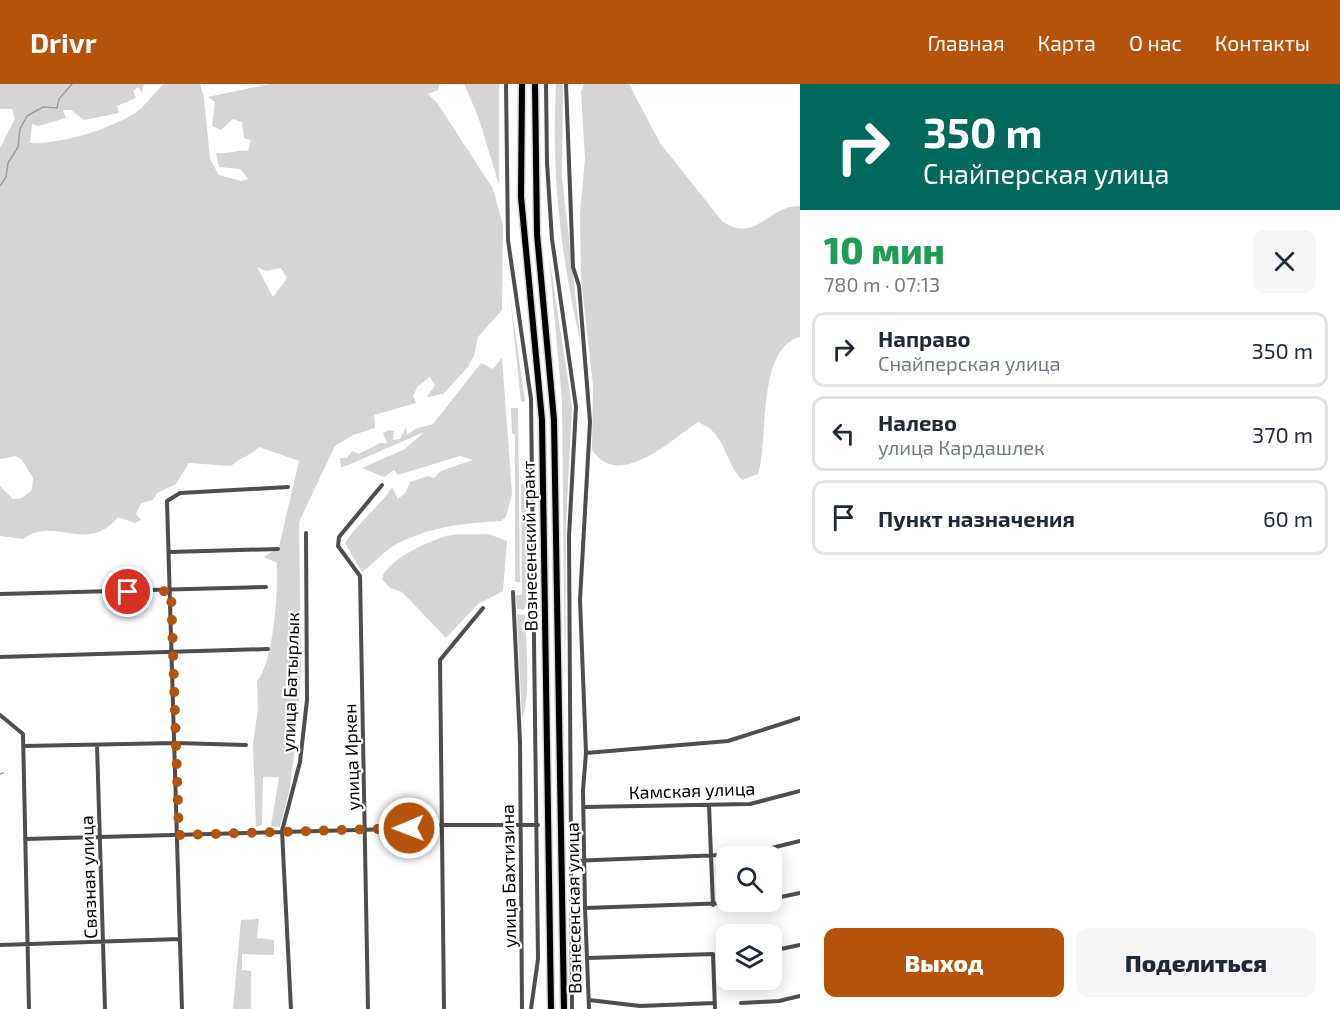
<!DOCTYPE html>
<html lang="ru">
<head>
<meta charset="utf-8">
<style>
  :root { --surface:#fff; --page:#f6f6f7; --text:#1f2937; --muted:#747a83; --line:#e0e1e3; --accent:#b45309 }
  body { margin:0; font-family:"Exo 2",sans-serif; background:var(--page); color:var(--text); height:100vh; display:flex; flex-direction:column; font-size:22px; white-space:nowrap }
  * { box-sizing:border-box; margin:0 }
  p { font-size:20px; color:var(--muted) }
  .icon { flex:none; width:33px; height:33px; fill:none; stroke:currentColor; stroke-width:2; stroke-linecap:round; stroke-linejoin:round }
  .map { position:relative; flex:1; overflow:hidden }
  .details { display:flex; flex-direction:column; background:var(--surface); width:540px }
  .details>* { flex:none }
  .guide { background:#00695c; color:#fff; overflow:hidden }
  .buttons { position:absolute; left:716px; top:762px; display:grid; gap:12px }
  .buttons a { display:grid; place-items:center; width:66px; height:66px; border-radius:12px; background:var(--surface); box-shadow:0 3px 15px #0003; font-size:30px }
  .pin { position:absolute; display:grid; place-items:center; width:51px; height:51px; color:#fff; margin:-26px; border:3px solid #fff; border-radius:50%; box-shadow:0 2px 6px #0007 }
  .me { position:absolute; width:66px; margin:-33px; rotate:269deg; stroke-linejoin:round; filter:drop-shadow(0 0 4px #0008) }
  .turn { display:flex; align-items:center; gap:21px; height:126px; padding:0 24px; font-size:27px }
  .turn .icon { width:78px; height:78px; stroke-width:2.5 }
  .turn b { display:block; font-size:42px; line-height:51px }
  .round { display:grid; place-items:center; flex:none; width:63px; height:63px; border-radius:12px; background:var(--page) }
  .summary { display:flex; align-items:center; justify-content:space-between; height:102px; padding:0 24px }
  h1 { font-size:36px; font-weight:800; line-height:45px; color:#1e9e55 }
  .action { display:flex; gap:12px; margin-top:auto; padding:12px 24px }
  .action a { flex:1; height:69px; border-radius:12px; background:var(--accent); color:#fff; font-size:24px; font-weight:800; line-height:69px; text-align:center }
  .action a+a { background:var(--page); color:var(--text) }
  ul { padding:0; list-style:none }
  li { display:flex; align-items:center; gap:18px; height:75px; margin:0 12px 9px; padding:0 12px; border:3px solid var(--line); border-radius:12px }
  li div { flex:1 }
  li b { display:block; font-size:22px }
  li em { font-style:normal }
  header { display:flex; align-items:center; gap:36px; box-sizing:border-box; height:84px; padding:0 30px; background:var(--accent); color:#fff }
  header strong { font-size:28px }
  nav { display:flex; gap:33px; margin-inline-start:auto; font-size:21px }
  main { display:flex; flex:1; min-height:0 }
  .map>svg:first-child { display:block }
  .green { fill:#d5d5d5; fill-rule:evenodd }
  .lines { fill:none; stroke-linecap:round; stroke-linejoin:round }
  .stream { stroke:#9c9c9c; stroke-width:1.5 }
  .primary-casing { stroke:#dbdbdb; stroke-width:9 }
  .minor { stroke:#4e4e4e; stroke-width:4 }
  .primary { stroke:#000; stroke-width:6 }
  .route { stroke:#b45309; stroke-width:10; stroke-dasharray:0 18 }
  .labels { text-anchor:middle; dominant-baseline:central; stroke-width:4.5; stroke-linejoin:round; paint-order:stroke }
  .street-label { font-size:18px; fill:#000; stroke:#fff }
</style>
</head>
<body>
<header>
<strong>Drivr</strong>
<nav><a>Главная</a><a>Карта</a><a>О нас</a><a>Контакты</a></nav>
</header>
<main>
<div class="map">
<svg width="800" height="925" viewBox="0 0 800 925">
  <rect width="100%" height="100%" fill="#fff"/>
  <path class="green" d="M0,0H144L142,9L138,3L133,7L136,14L117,22L119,29L84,36L71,26H63L66,34L38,42L32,40L30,59C61,60 103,47 130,32C144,25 152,10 164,0H200L204,14L210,75L219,91L241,97L248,95L240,85L219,83L216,69C228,70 236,66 248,67L251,56L244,54L242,38L233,35L221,46L212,42L215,18L208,13L269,0H440L438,6L428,10L438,20L493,105L503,141L502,226L478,253L474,272L468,283L443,310L427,313L435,301L430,293L418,302L413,312L416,319L374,331L375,344L353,351L335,362L299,438L301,585L296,655L290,704L280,743L271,742L279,693H263L262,741L256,743L253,660L258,624L257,597C274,578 278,505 277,479L264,473L279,463L299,377L259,363C247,374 241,373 231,382L189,379L176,400L157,409L153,416L141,419L136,430L141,436L135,439L118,433C89,471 53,431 23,455L0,452V402L13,415L22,414L32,406L33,394L22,376L16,372L0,375V64L15,35L12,25H0ZM257,183L266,187L281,184L287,194L273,213Z
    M464,0H499V101L478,32Z
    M556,0H563L562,93L581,261C561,175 551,89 556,0Z
    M584,0H629L660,59L722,137C755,161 768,121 800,122V253C756,264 769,358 758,390L742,396C723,376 727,350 698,338C672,355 619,407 592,366L593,301L581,195L580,129L585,75L581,7Z
    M549,172L572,323L566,440L565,609L562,317Z
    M510,212L525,317L521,318Z
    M502,273L512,410L506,433L501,437C465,439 428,443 395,461C384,467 373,480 362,488L345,459C358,438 379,424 392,403L398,415L406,408L410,398L428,392L434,394L441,387L473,376L460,372L398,391L394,386L384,393L362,384L405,365L424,348L346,382L341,383L340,374H347L352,367L359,370L380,359H387L383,349L389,346L394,347L393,356L400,355L406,343L407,351L415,345L433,340L481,279L493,285Z
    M511,324H518L520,498H515V351L512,349Z
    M526,399L528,521L523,526L517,525L516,512L522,510L521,400Z
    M489,450L507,457L503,507L478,520L446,554L402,508L390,504L382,495C385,477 430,456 447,452C460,449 476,451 489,450Z
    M517,530L525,531C526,555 531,614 522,634Z
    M259,835L257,854L274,856V871L242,870V886L251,887V925H233L241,836Z"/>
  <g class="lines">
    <path class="stream" d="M0,102L6,93L8,79L18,63L20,45L27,32L43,23L57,24L59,15L72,0
      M0,690L3,689"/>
    <g class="primary-casing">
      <path id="primary" d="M522,0L521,113L542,336L551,925
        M535,0L537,150L554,336L564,925"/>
    </g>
    <path class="minor" d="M506,0L508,156L531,315L538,875L531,925
      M546,0L547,79L552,155L576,323L569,452L572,925
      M566,0L573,183L579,202L590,338L580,516L586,669L583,706L585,824L589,925
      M170,468L278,465
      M513,508L520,658L522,924
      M0,510L266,503
      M0,573L268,565
      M0,631L23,650L29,925
      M97,661L105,925
      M24,662L176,659L246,661
      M586,669L728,657L800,634
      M709,721L713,821
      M584,723L750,720L800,707
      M25,755L431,744L441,741H538
      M571,777L747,770L800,757
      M771,815L800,809
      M585,824L758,818
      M0,861L180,855
      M771,867L800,861
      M588,874L713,870L715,925
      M589,916L640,922L715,919
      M741,919L779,917L800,912
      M182,925L167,417L180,409L288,403
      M291,925L282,747L300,678L307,616L306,449
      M368,925L360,492L338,462L339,453L382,401
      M444,925L440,576L483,524"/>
    <use href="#primary" class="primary"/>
  </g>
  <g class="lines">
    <path class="route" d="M128,508L171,507L179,751L409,744"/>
  </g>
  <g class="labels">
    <g class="street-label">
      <text transform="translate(529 462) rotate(-91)">Вознесенский тракт</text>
      <text transform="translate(290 598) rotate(-88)">улица Батырлык</text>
      <text transform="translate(351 673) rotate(-92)">улица Иркен</text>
      <text transform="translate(692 706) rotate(-2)">Камская улица</text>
      <text transform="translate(508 792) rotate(-91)">улица Бахтизина</text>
      <text transform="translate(88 793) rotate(-92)">Связная улица</text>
      <text transform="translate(573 824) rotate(-91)">Вознесенская улица</text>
    </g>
  </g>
</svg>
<div class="buttons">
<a><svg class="icon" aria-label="search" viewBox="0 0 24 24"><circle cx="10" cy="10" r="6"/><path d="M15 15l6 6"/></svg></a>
<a><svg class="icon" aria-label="layers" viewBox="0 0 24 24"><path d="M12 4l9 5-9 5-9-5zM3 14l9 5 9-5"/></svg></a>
</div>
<div class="pin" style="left:128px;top:508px;background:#d93025"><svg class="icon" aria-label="arrive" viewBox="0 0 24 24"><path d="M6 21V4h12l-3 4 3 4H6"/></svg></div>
<svg class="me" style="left:409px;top:744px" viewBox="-20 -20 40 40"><circle r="17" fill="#b45309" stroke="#fff" stroke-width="3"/><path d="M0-11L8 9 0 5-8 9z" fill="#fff"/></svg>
</div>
<section class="details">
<div class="guide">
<div class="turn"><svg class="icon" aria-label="right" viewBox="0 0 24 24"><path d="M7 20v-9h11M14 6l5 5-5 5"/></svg><div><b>350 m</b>Снайперская улица</div></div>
</div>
<div class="summary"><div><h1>10 мин</h1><p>780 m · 07:13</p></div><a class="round"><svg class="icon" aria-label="close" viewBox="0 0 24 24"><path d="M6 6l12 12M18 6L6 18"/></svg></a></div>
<ul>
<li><svg class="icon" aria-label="right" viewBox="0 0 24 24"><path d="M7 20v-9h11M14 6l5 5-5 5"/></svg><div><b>Направо</b><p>Снайперская улица</p></div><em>350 m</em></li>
<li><svg class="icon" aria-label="left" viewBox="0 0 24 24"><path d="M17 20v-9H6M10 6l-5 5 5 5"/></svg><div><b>Налево</b><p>улица Кардашлек</p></div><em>370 m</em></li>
<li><svg class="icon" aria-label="arrive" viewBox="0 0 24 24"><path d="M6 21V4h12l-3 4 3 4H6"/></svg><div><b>Пункт назначения</b></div><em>60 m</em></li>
</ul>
<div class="action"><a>Выход</a><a>Поделиться</a></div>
</section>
</main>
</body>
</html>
